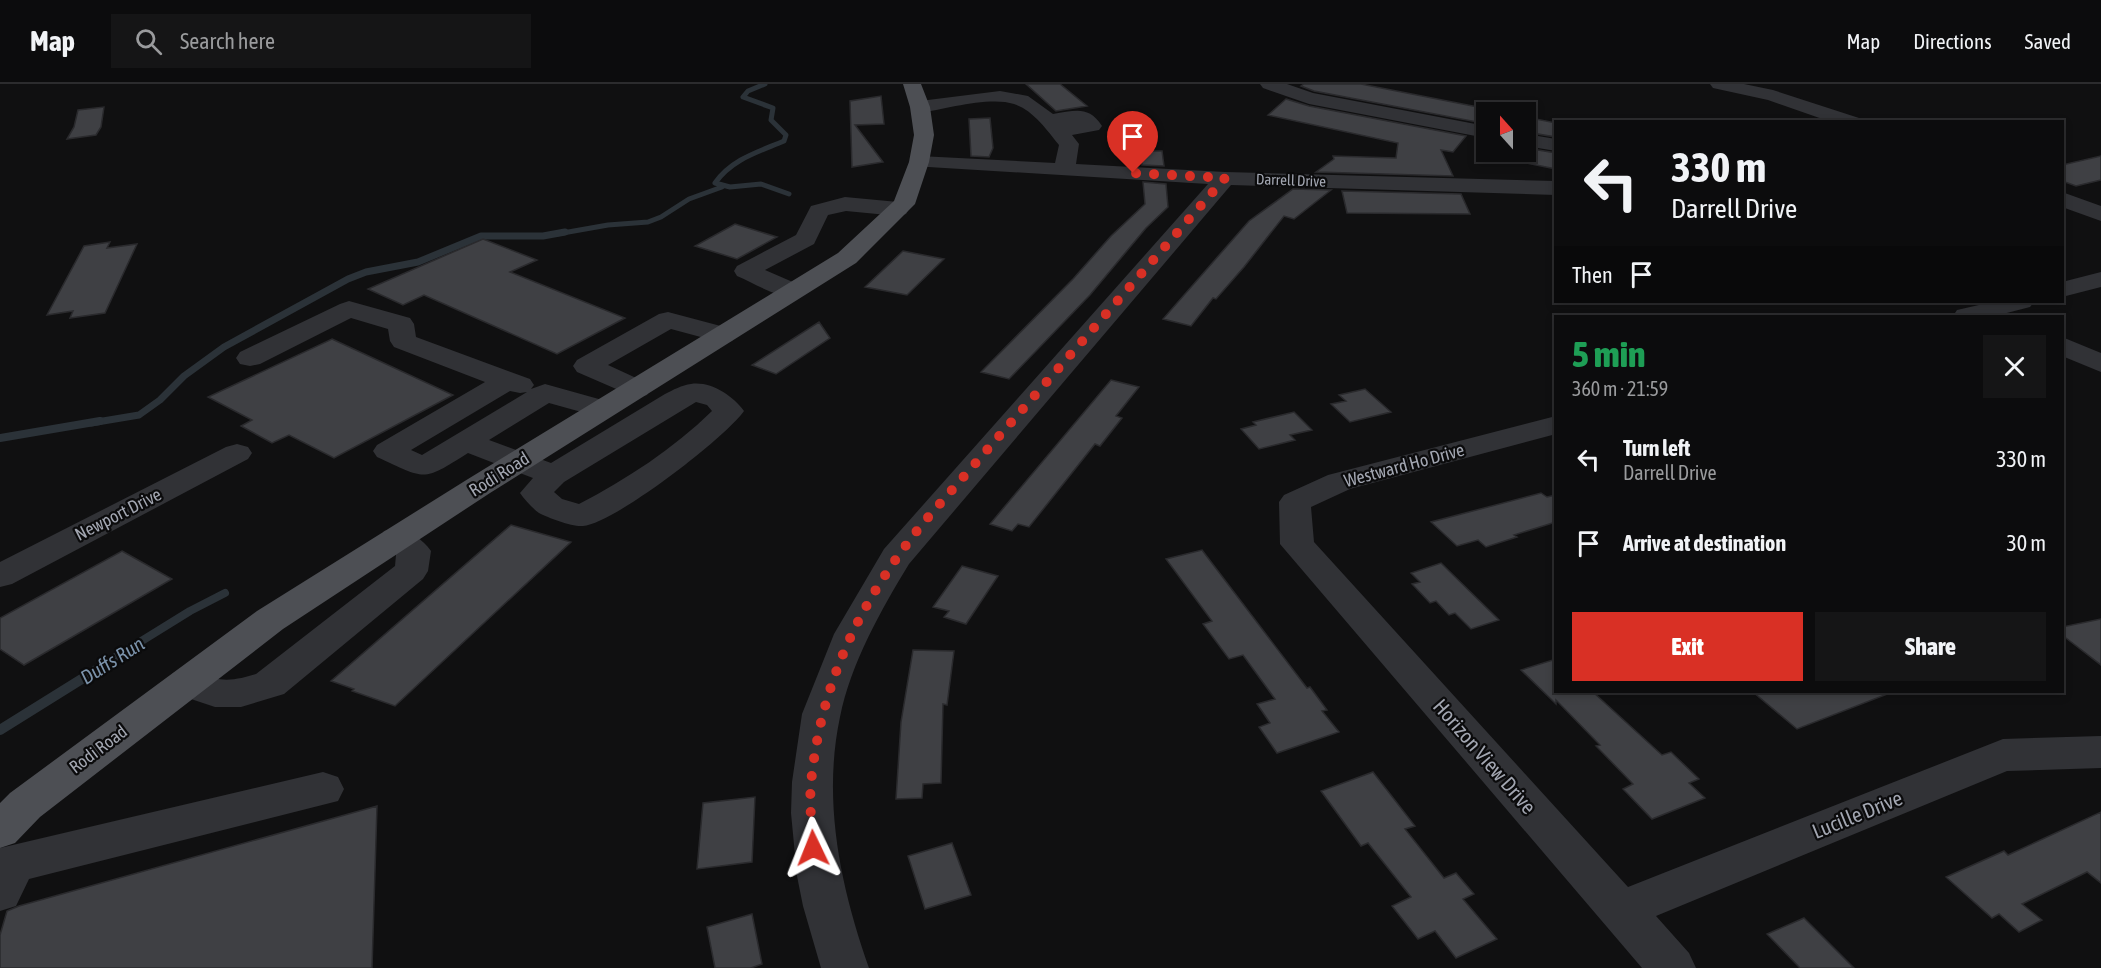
<!DOCTYPE html>
<html lang="en">
<head>
<meta charset="utf-8">
<style>
  :root { --surface:#0c0c0d; --page:#151516; --text:#f1f3f6; --muted:#9a9b9d; --line:#2c2c2e; --accent:#d93025 }
  body { margin:0; font-family:"Asap Condensed",sans-serif; background:var(--page); color:var(--text); height:100vh; display:flex; flex-direction:column; font-size:22px; white-space:nowrap }
  * { box-sizing:border-box; margin:0 }
  p { font-size:20px; color:var(--muted) }
  .icon { flex:none; width:33px; height:33px; fill:none; stroke:currentColor; stroke-width:2; stroke-linecap:round; stroke-linejoin:round }
  .map { position:relative; flex:1; overflow:hidden }
  .details { position:absolute; left:1554px; top:231px; width:510px; height:378px; display:flex; flex-direction:column; background:var(--surface); border-radius:0px; box-shadow:0 3px 9px #0003,0 0 0 2px var(--line) }
  .details>* { flex:none }
  .guide { position:absolute; left:1554px; top:36px; width:510px; height:183px; border-radius:0px; box-shadow:0 3px 9px #0003,0 0 0 2px var(--line); background:#0c0c0d; color:var(--text); overflow:hidden }
  .needle { width:39px; rotate:339deg }
  .controls { position:absolute; left:1476px; top:18px; display:grid; gap:12px }
  .controls a { display:grid; place-items:center; width:60px; height:60px; border-radius:0px; background:var(--surface); box-shadow:0 3px 9px #0003,0 0 0 2px var(--line); font-size:30px }
  .pin { position:absolute; display:grid; place-items:center; width:51px; height:51px; color:#fff; margin:-62px -26px; border-radius:50% 50% 50% 0; rotate:-45deg; box-shadow:0 0 6px #0007 }
  .pin .icon { rotate:45deg }
  .me { position:absolute; width:66px; margin:-33px; rotate:358deg; stroke-linejoin:round; filter:drop-shadow(0 0 4px #0008) }
  .turn { display:flex; align-items:center; gap:21px; height:126px; padding:0 18px; font-size:27px }
  .turn .icon { width:78px; height:78px; stroke-width:2.5 }
  .turn b { display:block; font-size:42px; line-height:51px }
  .then { display:flex; align-items:center; height:57px; padding:0 18px; background:#0003; gap:12px; font-size:22px }
  .round { display:grid; place-items:center; flex:none; width:63px; height:63px; border-radius:0px; background:var(--page) }
  .summary { display:flex; align-items:center; justify-content:space-between; height:102px; padding:0 18px }
  h1 { font-size:36px; font-weight:800; line-height:45px; color:#1e9e55 }
  .cta { display:flex; gap:12px; margin-top:auto; padding:12px 18px }
  .cta a { flex:1; height:69px; border-radius:0px; background:var(--accent); color:#fff; font-size:24px; font-weight:800; line-height:69px; text-align:center }
  .cta a+a { background:var(--page); color:var(--text) }
  ul { padding:0; list-style:none }
  li { display:flex; align-items:center; gap:18px; height:84px; padding:0 18px }
  li div { flex:1 }
  li b { display:block; font-size:22px }
  li em { font-style:normal }
  header { display:flex; align-items:center; gap:36px; box-sizing:border-box; height:84px; padding:0 30px; background:var(--surface); border-bottom:2px solid var(--line) }
  header strong { font-size:28px }
  nav { display:flex; gap:33px; margin-inline-start:auto; font-size:21px }
  .search { width:420px; height:54px; background:var(--page); display:flex; align-items:center; gap:15px; box-sizing:border-box; padding:0 21px; border-radius:0px; color:var(--muted); font-size:22px }
  .map>svg:first-child { display:block }
  .lines { fill:none; stroke-linecap:round; stroke-linejoin:round }
  .stream-far3 { stroke:#2b3238; stroke-width:5 }
  .stream-far2 { stroke:#2b3238; stroke-width:7 }
  .stream-far1 { stroke:#2b3238; stroke-width:8 }
  .stream { stroke:#2b3238; stroke-width:10 }
  .building { fill:#3f4044; stroke:#2a2a2d; stroke-width:1.5 }
  .minor { fill:#313236; fill-rule:evenodd }
  .major { fill:#4d4f54; fill-rule:evenodd }
  .route { stroke:#d93025; stroke-width:10; stroke-dasharray:0 18 }
  .labels { text-anchor:middle; dominant-baseline:central; stroke-width:4.5; stroke-linejoin:round; paint-order:stroke }
  .far-street-label { font-size:15px; fill:#a2a6b1; stroke:#0b0b0c }
  .street-label { font-size:18px; fill:#a2a6b1; stroke:#0b0b0c }
  .water-label { font-size:20px; font-style:italic; fill:#7b92aa; stroke:#0b0b0c }
  .near-street-label { font-size:21px; fill:#a2a6b1; stroke:#0b0b0c }
</style>
</head>
<body>
<header>
<strong>Map</strong>
<div class="search"><svg class="icon" aria-label="search" viewBox="0 0 24 24"><circle cx="10" cy="10" r="6"/><path d="M15 15l6 6"/></svg>Search here</div>
<nav><a>Map</a><a>Directions</a><a>Saved</a></nav>
</header>
<div class="map">
<svg width="2101" height="884" viewBox="0 0 2101 884">
  <rect width="100%" height="100%" fill="#101011"/>
  <g class="lines">
    <path class="stream-far3" d="M765,0L748,7L743,13L773,24L771,36L786,51L784,57C758,68 732,75 715,99L730,103L761,100L789,110
      M557,150L608,141L648,138L661,133L689,115L722,103"/>
    <path class="stream-far2" d="M91,339L139,331L160,316L184,292L224,263L348,195L366,188L418,178L481,152H543L565,148"/>
    <path class="stream-far1" d="M0,354L100,337
      M106,579L190,527L225,509"/>
    <path class="stream" d="M0,646L109,578"/>
  </g>
  <path class="building" d="M1026,0H1060L1087,22L1056,27Z
    M1304,0H1361L1488,25L1477,38L1314,7L1301,2Z
    M881,12L884,40L855,41L883,78L852,83L850,17Z
    M1286,15L1309,22L1466,52L1453,68L1441,66L1453,92L1316,88L1334,75L1333,72L1396,74L1398,59L1268,31Z
    M104,23L101,43L96,51L67,55L74,43L78,26Z
    M1526,33L1556,39V53L1526,48Z
    M990,34L993,64L989,73L971,72L969,35Z
    M1526,64L1556,69V85L1526,79Z
    M1141,67H1162L1164,82L1142,81Z
    M2101,72V96L2076,102L2062,97V81Z
    M1143,98L1166,100L1168,123L1146,144L1090,211L1009,295L981,288L1073,195L1111,152L1145,120Z
    M1293,105L1331,106L1294,135L1284,132L1244,183L1216,215L1213,214L1191,242L1163,235L1249,137Z
    M1342,107L1461,110L1470,130L1347,129Z
    M735,140L777,153L737,175L695,162Z
    M483,155L537,176L510,188L625,234L557,270L424,211L403,221L368,205Z
    M110,158L107,164L137,160L105,229L70,234L73,227L47,231L84,162Z
    M903,167L944,175L907,211L865,203Z
    M819,238L830,254L776,290L752,281Z
    M332,255L453,311L334,374L289,351L272,359L241,342L252,336L208,313Z
    M1111,296L1139,303L1116,332L1122,334L1100,362L1095,360L1029,443L1018,440L1012,447L990,440Z
    M1365,305L1391,328L1350,338L1331,320L1346,317L1339,311Z
    M1294,328L1312,346L1290,351L1295,356L1259,365L1241,345L1256,341L1253,338Z
    M1541,409L1547,413L1556,411V438L1514,451L1517,453L1486,463L1478,456L1457,462L1431,438Z
    M511,441L571,458L395,622L352,607L354,605L331,597Z
    M1202,466L1307,604L1310,603L1327,626L1322,627L1339,648L1277,669L1259,643L1270,639L1257,620L1275,615L1243,571L1229,575L1203,540L1212,537L1166,475Z
    M122,467L172,495L24,581L0,565V534Z
    M1441,479L1499,536L1471,545L1455,529L1449,531L1436,517L1430,519L1412,500L1420,498L1411,489Z
    M962,482L998,492L966,540L944,533L949,527L933,523Z
    M2101,535V581L2062,551V543Z
    M913,566L954,567L947,621L943,620L941,699L923,700L922,714L896,715L901,638Z
    M1556,575V608H1593L1662,671L1671,668L1699,695L1689,699L1705,714L1652,735L1623,705L1633,700L1596,662L1600,661L1556,616V620L1521,586Z
    M1753,608H1889L1890,609L1797,645Z
    M1373,688L1415,742L1405,745L1444,794L1456,789L1474,810L1463,815L1497,855L1456,874L1435,847L1418,855L1392,822L1411,813L1368,759L1361,762L1321,707Z
    M755,713L752,778L697,785L703,719Z
    M377,722L372,884H0V851L7,827L19,822Z
    M2101,728V799L2087,788L2022,820L2042,836L2019,848L1999,830L1992,834L1946,793L2004,767L2008,771Z
    M952,759L971,811L925,825L908,772Z
    M752,830L762,880L751,884H715L707,843Z
    M1804,834L1854,884H1800L1767,850Z"/>
  <g class="lines">
    <path class="minor" d="M1260,0H1287L1313,9L1486,42V54L1309,20L1263,4Z
      M1710,0H1744L1773,6L1859,34L1861,38H1831L1768,16L1713,4Z
      M1000,7L1028,12L1053,30C1075,27 1088,21 1102,42L1099,46L1072,51L1079,60L1076,80L1225,88L1556,97V111L1231,101L909,480C881,526 851,579 840,633C822,718 841,804 869,884H821L803,822L797,792L791,729L792,698L802,630L834,550L884,465L1208,100L912,82L909,78L912,74L919,72L1055,79L1059,61C1047,46 1033,26 1014,20C990,12 945,25 920,29L913,27L910,23L913,19L920,17Z
      M1526,50L1556,55V67L1526,62Z
      M2062,108L2101,122V137L2062,123Z
      M845,113L898,118L906,120L909,125L906,130L898,132L846,127L828,131L814,160L765,186L802,202L806,207L802,212C781,217 756,200 737,192L734,187L737,182L796,151L811,122Z
      M2101,188V203L2062,213V198Z
      M349,217L410,234L414,240L416,253L530,295L534,301L531,305L545,300L613,319L618,325L613,331L603,334L549,319L489,356L551,379L665,310C673,306 682,301 691,300C711,297 733,312 744,327C725,354 615,439 583,442C572,443 549,434 539,429C532,424 525,416 520,409L533,394L468,369C422,398 427,396 377,373L373,367L377,361L485,298L394,263L390,257L388,245L351,234L260,280L250,282L240,280L236,274L240,268L340,220ZM510,307L520,309L527,308L422,371L411,366ZM696,318L707,321L712,327C673,365 627,395 579,420L562,415L554,408L564,398Z
      M1992,218H2034L2030,223L1995,232H1953L1957,226Z
      M668,228L732,245L736,251L732,257L723,259L671,245L608,281L647,299L651,305L647,311L637,314L577,288L573,282L577,276L659,230Z
      M2062,253L2101,269V288L2062,272Z
      M1556,332V350L1350,405L1311,423L1314,458L1628,803L2003,655L2101,652V684L2007,687L1656,832L1689,869L1696,884H1642L1280,460L1279,418L1284,411L1328,391Z
      M237,360L248,363L252,369L248,375L12,500L0,503V478L226,363Z
      M396,444C410,448 423,455 431,467L428,487L423,495L284,610L241,623H215L173,609L168,599L173,589C192,584 197,589 214,594C228,598 243,594 256,590L395,482L396,471L384,463L379,455L384,447Z
      M323,688L338,693L344,705L338,717L29,795L16,822L0,827V764Z"/>
    <path class="major" d="M903,0H921L930,23L934,51L929,78L915,120L856,179L490,409L283,545L40,733L15,759L0,764V719L10,709L257,527L468,395L838,169L894,117L909,78L914,51L910,23Z"/>
  </g>
  <g class="lines">
    <path class="route" d="M813,764C812,743 809,720 811,699C821,598 860,517 924,438L1225,94L1133,89"/>
  </g>
  <g class="labels">
    <g class="far-street-label">
      <text transform="translate(1291 96) rotate(2)">Darrell Drive</text>
    </g>
    <g class="street-label">
      <text transform="translate(1404 381) rotate(-15)">Westward Ho Drive</text>
      <text transform="translate(499 390) rotate(-32)">Rodi Road</text>
      <text transform="translate(118 430) rotate(-27)">Newport Drive</text>
      <text transform="translate(98 665) rotate(-37)">Rodi Road</text>
    </g>
    <g class="water-label">
      <text transform="translate(112 576) rotate(-32)">Duffs Run</text>
    </g>
    <g class="near-street-label">
      <text transform="translate(1485 672) rotate(49)">Horizon View Drive</text>
      <text transform="translate(1857 730) rotate(-22)">Lucille Drive</text>
    </g>
  </g>
</svg>
<div class="controls">
<a><svg class="needle" viewBox="-14 -14 28 28"><path d="M0-13l5 13h-10z" fill="#e53935"/><path d="M0 13l5-13h-10z" fill="#9a9b9d"/></svg></a>
</div>
<div class="pin" style="left:1133px;top:89px;background:#d93025"><svg class="icon" aria-label="arrive" viewBox="0 0 24 24"><path d="M6 21V4h12l-3 4 3 4H6"/></svg></div>
<svg class="me" style="left:813px;top:764px" viewBox="-20 -20 40 40"><path d="M0-17L14 15 0 8-14 15z" fill="#d93025" stroke="#fff" stroke-width="4"/></svg>
<div class="guide">
<div class="turn"><svg class="icon" aria-label="left" viewBox="0 0 24 24"><path d="M17 20v-9H6M10 6l-5 5 5 5"/></svg><div><b>330 m</b>Darrell Drive</div></div>
<div class="then">Then<svg class="icon" aria-label="arrive" viewBox="0 0 24 24"><path d="M6 21V4h12l-3 4 3 4H6"/></svg></div>
</div>
<section class="details">
<div class="summary"><div><h1>5 min</h1><p>360 m · 21:59</p></div><a class="round"><svg class="icon" aria-label="close" viewBox="0 0 24 24"><path d="M6 6l12 12M18 6L6 18"/></svg></a></div>
<ul>
<li><svg class="icon" aria-label="left" viewBox="0 0 24 24"><path d="M17 20v-9H6M10 6l-5 5 5 5"/></svg><div><b>Turn left</b><p>Darrell Drive</p></div><em>330 m</em></li>
<li><svg class="icon" aria-label="arrive" viewBox="0 0 24 24"><path d="M6 21V4h12l-3 4 3 4H6"/></svg><div><b>Arrive at destination</b></div><em>30 m</em></li>
</ul>
<div class="cta"><a>Exit</a><a>Share</a></div>
</section>
</div>
</body>
</html>
